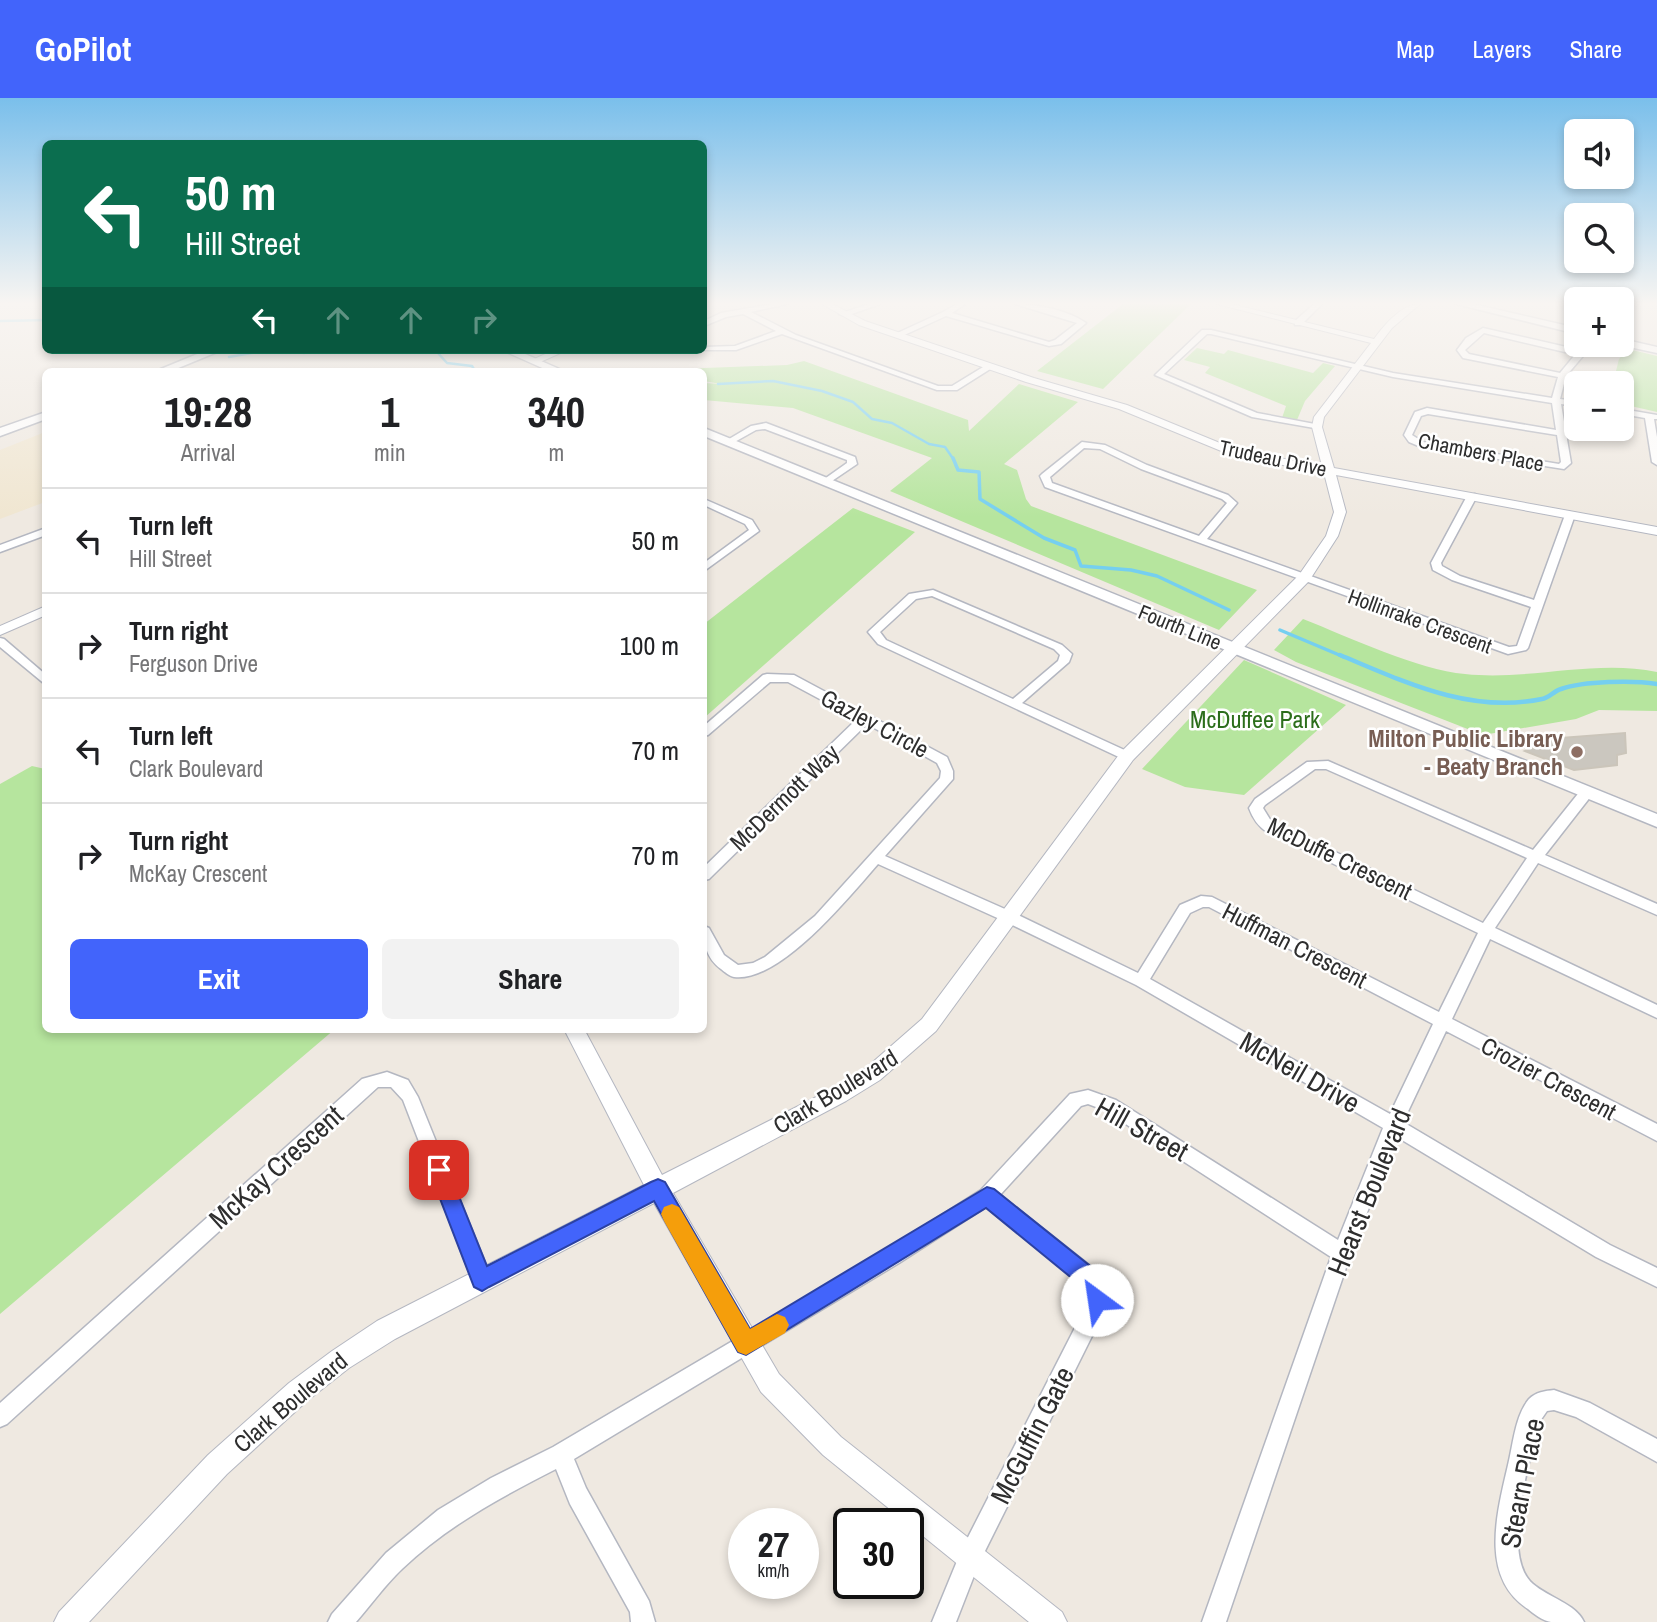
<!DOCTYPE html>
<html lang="en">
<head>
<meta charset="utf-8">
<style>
  :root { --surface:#fff; --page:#f2f2f2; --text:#202124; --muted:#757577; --line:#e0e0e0; --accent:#4264fb }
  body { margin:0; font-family:"Archivo Narrow",sans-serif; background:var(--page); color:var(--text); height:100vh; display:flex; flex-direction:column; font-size:26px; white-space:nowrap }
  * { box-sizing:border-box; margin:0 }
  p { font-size:23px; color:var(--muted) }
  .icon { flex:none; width:38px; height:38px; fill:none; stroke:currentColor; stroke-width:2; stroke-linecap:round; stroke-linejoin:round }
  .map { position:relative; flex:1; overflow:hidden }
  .side { position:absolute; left:42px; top:270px; width:665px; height:665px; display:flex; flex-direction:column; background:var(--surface); border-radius:10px; box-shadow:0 4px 10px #0003 }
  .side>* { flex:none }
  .hud { position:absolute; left:42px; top:42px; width:665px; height:214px; border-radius:10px; box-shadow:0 4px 10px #0003; background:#0b6e4f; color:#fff; overflow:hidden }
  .tools { position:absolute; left:1564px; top:21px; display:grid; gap:14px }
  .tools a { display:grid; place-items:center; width:70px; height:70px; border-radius:10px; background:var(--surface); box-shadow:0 4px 10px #0003; font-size:35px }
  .speed { position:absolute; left:728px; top:1410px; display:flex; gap:14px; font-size:35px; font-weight:700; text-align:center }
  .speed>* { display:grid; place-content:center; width:91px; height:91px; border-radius:50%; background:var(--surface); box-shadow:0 4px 10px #0003; line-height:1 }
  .speed small { font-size:18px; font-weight:400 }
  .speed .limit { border:4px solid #111; border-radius:10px; background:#fff; color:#111 }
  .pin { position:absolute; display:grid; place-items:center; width:60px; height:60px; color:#fff; margin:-30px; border-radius:14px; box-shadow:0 4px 10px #0006 }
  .me { position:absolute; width:77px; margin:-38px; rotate:329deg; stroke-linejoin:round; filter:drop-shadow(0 0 5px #0008) }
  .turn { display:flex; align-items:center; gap:24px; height:147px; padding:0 28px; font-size:32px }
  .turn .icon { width:91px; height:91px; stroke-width:2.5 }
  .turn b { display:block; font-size:49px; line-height:60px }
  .lanes { display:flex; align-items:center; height:66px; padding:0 28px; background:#0003; justify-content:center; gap:35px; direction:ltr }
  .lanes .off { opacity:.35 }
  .eta { display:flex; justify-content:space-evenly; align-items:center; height:119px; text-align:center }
  .eta b { font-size:42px; font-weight:700; line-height:49px }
  .button { display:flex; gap:14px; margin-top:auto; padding:14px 28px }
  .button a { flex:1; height:80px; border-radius:10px; background:var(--accent); color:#fff; font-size:28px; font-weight:700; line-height:80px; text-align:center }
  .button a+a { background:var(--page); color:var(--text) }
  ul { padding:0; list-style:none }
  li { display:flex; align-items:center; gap:21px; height:105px; padding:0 28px; border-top:2px solid var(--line) }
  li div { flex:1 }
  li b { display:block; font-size:26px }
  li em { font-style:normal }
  header { display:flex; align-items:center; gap:42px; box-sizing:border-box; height:98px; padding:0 35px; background:var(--accent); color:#fff }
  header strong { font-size:33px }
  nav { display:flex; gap:38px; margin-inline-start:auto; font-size:24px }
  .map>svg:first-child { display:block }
  .education { fill:#f0e6d1 }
  .green { fill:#b6e59e }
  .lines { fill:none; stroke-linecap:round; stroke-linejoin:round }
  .stream-far2 { stroke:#75cff0; stroke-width:2.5 }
  .stream-far1 { stroke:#75cff0; stroke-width:3.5 }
  .stream { stroke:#75cff0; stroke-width:4.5 }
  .building { fill:#cbc7bf; stroke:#cbc5ba; stroke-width:2 }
  .minor-casing { stroke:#b4b7c1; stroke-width:3 }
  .tertiary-casing { stroke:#b4b7c1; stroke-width:2 }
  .secondary-casing { stroke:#b4b7c1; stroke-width:3 }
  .minor { fill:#fff; fill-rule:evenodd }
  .tertiary { fill:#fff; fill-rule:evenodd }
  .secondary { fill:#fff; fill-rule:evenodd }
  .route { fill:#4264fb; stroke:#2b41a3; stroke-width:2 }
  .slow { fill:#f59e0b }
  .education-dot { fill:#8d6e63; stroke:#fff; stroke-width:2.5 }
  .labels { text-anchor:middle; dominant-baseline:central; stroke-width:5; stroke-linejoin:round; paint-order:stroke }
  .far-street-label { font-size:21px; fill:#2e2e2e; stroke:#fff }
  .park-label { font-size:24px; fill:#2c6e1b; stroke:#fff }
  .street-label { font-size:24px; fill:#2e2e2e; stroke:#fff }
  .education-label { font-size:24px; font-weight:bold; fill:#785e54; stroke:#fff; text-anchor:end }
  .near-street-label { font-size:28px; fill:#2e2e2e; stroke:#fff }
</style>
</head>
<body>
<header>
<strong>GoPilot</strong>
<nav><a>Map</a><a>Layers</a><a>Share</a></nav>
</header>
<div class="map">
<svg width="1657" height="1524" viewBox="0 0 1657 1524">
  <rect width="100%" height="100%" fill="#efe9e1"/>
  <path class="education" d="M45,334V404L0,421V352Z"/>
  <path class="green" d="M1123,206H1191L1103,291L1037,273Z
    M1197,250L1224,256L1228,252L1313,275L1323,265L1335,268L1305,303L1297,322L1282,320L1286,308L1205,275L1210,269L1184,262Z
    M1628,251L1657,258V314L1622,306V285H1613L1619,261Z
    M804,263L968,322L969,333L1019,286L1078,304L1004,366L1017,372L1026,401L1031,408L1257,492L1219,532L890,393L932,360L793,310L704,302V285L721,286L704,283V273H624L787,267Z
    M853,410L915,434L704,620V526Z
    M1303,521C1349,539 1418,572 1465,576C1529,583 1594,561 1657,574V613L1599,612L1576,621L1483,637L1296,564L1274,552Z
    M1244,562L1346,607L1244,697L1185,689L1142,671Z
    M32,668L45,671L46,931H335L0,1216V686Z"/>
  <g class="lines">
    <path class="stream-far2" d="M0,223L46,222
      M291,252L304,255L317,252
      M421,252L437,254L447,265L472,268L475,273
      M229,259L269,252
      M718,286L773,283L822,293L853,304L872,321L892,325L929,346L945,349L954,362"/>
    <path class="stream-far1" d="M953,360L958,372L979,374L980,401L1044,440L1075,452L1081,468L1131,472L1157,478L1229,512
      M1280,532L1344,559"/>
    <path class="stream" d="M1340,557C1405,584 1470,616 1542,601C1549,600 1554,593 1561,591C1584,583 1633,582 1657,586"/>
  </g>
  <path class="building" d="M1625,635L1626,655L1617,657V667L1574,672L1525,653L1548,644L1546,641Z"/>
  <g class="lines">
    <g class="minor-casing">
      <path id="minor" d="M773,206H787L751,214L796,237L938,288H952L988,266L995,268L957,292H937L782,236L736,252H701H704V249L735,248L776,233L743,216L726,219L704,228V223L721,215Z
        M869,206H880L846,218L839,216Z
        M957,206H965L952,215L1049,244L1055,242L1077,225L1015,206C1036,206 1068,212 1086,225L1061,246L1049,248L946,218L900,239L893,237L943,214Z
        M1314,206H1322L1301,227H1295V223Z
        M1483,230L1575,251L1583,258L1566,278L1560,301L1577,303V308L1561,306L1571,365L1564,371L1421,349L1409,344L1404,337L1415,314L1427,310L1556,332L1552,305L1393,279L1211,236H1207L1164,276L1257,315L1320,327V331L1252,319L1155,277L1202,232H1211L1393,275L1552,300L1558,279L1463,260L1457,252L1466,240ZM1484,235L1569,255L1574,258L1560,275L1469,256L1465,252ZM1428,316L1557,337L1561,364L1559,366L1423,344L1412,337L1421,318Z
        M638,252H688L684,254H642Z
        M1622,311L1657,317V321H1654L1657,339V367L1652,364L1645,320L1622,316Z
        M766,325L855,359L857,366L826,387L821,384L823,382L847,365V362L765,331L756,332L731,346L724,344L751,328Z
        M1082,344L1105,347L1147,367L1228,397L1237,405L1207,441L1509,549L1517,548L1531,509L1452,482L1433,472L1431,465L1467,398L1475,396L1477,398L1441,465L1442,468L1460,478L1534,502L1565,417L1570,414L1575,417L1528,550L1526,552L1508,556L1045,389L1040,378L1042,376ZM1084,350L1100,351L1141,371L1222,401L1227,405L1199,438L1052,385L1050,379Z
        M704,401L752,422L759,433L704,473V465L749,432L745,426L704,407Z
        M46,430V437L0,454V447Z
        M933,492L1062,547L1072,556L1069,564L1022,605L1131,655L1133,658L1131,661H1123L878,546L868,534L870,532L909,496ZM932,498L1054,551L1060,557L1058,563L1013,601L886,542L880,534L916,501Z
        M0,540L4,541L46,577V587L0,549Z
        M767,576L794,577L947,659L953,673V681L885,758L1014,815L1138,875L1180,807L1201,798L1212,799L1439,914L1478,835L1267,734C1258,728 1253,721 1249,710L1255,701L1307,664L1328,663L1533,752L1581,692H1591L1593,695L1591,698L1545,757L1657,806V817L1538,765L1495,830L1657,907V920L1490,841L1452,921L1657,1026V1043L1446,933L1403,1024L1610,1147L1657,1170V1189L1596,1159L1397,1039L1351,1155L1226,1524H1202L1331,1159L1104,1012L1088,1006L1081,1008L1000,1097L1094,1171L1105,1198L1098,1226L979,1465L956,1524H932L962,1451L1083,1214C1087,1203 1087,1195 1080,1185L986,1109L899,1165L574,1361L586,1390L649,1503L655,1524H631L630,1514L570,1406L556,1371C501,1399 447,1428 402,1471C385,1487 371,1507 356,1524H328L332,1516L386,1455L438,1412L491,1380L553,1349L885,1153L981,1092L1070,996L1088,992L1116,1002L1338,1142L1383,1030L1136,887L1004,823L878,766C850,798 780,885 734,879C729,878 725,874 721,871C706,860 704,846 704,828L709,830L724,857L738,867L753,865L765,859L815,818L940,680L941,673L937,665L867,626L709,781L704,782V769L857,621L788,584H770L708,637L704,638V628L763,577ZM1315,671H1326L1527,760L1483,825L1271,723L1263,710L1265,707ZM1203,809H1209L1433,926L1390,1016L1150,881L1190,815Z
        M387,974L408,982L418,999L492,1182L489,1189L482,1191L475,1189L403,1002L391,989H378L7,1326L0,1329V1305L362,981Z
        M1554,1292L1590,1305L1657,1341V1364L1576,1319L1554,1312L1547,1313L1538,1326C1530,1364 1500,1458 1533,1486C1548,1499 1576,1506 1584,1524C1573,1524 1562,1524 1551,1524C1543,1523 1534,1516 1528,1511C1479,1479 1497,1415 1508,1367C1513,1347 1515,1318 1529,1301C1536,1294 1545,1293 1554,1292Z"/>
    </g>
    <g class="tertiary-casing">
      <path id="tertiary" d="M822,206H832L865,223L1034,280L1127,307L1237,352L1322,368L1312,329L1314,319L1371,245L1217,206H1231L1374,241C1385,226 1402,206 1420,206L1392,230L1324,319L1322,329L1334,370L1657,429V437L1336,377L1346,414L1338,438L1309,483L1133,662L936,933L880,982L846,1003L673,1095L779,1276L841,1339L1062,1514L1067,1524H1029L823,1357L761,1294L654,1105L395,1241L349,1270L307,1303L227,1376L89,1524H54L59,1514L208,1357L289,1285L332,1253L377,1223L644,1087L564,931H584L662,1077L832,991L866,970L922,921L1121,654L1299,477L1326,438L1334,414L1324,375L1231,357L1119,311L1026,284L859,227Z
        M554,252H567L538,265L530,263Z
        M46,508V517L0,537V528Z"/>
    </g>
    <g class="secondary-casing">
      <path id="secondary" d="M1456,206H1473L1577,230V236Z
        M1622,241L1657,249V255L1620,247Z
        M207,252H222L171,273H156Z
        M502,252H516L564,273H549Z
        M46,314V321L0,338V330Z
        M704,330L1657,716V729L704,338Z"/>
    </g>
    <use href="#minor" class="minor"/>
    <use href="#tertiary" class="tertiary"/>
    <use href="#secondary" class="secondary"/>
  </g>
  <linearGradient id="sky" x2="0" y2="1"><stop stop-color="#7abfeb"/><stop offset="0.49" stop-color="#f8f5f2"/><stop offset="1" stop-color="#f8f5f2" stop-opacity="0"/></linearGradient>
  <rect width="1657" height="419" fill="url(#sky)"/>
  <path class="route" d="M439,1063L446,1066L487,1168L651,1084L658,1081L665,1084L750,1231L987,1089L994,1091L1094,1171C1104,1184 1112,1194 1105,1210L1097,1213L1089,1210L1086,1195L1079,1186L986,1110L746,1257L738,1254L654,1103L489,1189L482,1193L474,1189L429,1072L432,1066Z"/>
  <path class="slow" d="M672,1106L679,1109L750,1231L777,1216L785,1219L789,1227L785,1235L746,1257L738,1254L664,1123L661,1116L664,1109Z"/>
  <circle class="education-dot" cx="1577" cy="654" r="7"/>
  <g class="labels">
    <g class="far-street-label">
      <text transform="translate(1481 354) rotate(11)">Chambers Place</text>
      <text transform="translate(1273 360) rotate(12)">Trudeau Drive</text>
      <text transform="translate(1420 523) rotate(20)">Hollinrake Crescent</text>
      <text transform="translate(1180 529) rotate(22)">Fourth Line</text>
    </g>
    <g class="park-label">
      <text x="1255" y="621">McDuffee Park</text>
    </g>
    <g class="street-label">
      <text transform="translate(875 625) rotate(28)">Gazley Circle</text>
      <text transform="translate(784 699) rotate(-44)">McDermott Way</text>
      <text transform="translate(1340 760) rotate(26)">McDuffe Crescent</text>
      <text transform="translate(1295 847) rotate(27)">Huffman Crescent</text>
      <text transform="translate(1549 980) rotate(28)">Crozier Crescent</text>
      <text transform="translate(835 993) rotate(-31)">Clark Boulevard</text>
      <text transform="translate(290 1304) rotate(-40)">Clark Boulevard</text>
    </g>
    <g class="education-label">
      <text x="1563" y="640">Milton Public Library<tspan x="1563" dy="28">- Beaty Branch</tspan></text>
    </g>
    <g class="near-street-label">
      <text transform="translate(1300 974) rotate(30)">McNeil Drive</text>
      <text transform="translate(1142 1031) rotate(29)">Hill Street</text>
      <text transform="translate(276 1069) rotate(-42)">McKay Crescent</text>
      <text transform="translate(1369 1094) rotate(-68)">Hearst Boulevard</text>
      <text transform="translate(1032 1337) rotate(-63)">McGuffin Gate</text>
      <text transform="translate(1522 1385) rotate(-79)">Stearn Place</text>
    </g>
  </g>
</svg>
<div class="tools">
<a><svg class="icon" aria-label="sound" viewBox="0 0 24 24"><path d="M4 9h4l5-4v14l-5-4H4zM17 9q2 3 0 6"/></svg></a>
<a><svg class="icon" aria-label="search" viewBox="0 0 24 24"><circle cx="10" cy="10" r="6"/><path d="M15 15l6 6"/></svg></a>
<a>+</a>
<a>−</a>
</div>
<div class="speed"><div>27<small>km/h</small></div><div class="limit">30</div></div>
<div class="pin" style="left:439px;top:1072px;background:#d93025"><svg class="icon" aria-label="arrive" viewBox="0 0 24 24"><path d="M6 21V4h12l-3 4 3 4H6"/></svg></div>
<svg class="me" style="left:1097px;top:1202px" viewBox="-20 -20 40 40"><circle r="19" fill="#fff"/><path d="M0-13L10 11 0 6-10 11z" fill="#4264fb"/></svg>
<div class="hud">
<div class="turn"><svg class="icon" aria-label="left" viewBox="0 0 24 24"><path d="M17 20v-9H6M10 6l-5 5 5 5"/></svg><div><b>50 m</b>Hill Street</div></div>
<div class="lanes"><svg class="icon" aria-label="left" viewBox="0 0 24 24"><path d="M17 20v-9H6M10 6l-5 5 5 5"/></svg><svg class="icon off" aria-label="ahead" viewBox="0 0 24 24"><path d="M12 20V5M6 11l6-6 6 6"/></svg><svg class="icon off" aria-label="ahead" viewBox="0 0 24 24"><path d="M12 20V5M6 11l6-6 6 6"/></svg><svg class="icon off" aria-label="right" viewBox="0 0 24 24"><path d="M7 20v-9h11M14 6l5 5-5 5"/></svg></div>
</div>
<section class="side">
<div class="eta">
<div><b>19:28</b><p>Arrival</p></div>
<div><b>1</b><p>min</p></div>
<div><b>340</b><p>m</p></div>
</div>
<ul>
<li><svg class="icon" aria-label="left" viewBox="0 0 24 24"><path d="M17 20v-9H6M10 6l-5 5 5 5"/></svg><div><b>Turn left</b><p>Hill Street</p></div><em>50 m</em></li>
<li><svg class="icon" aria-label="right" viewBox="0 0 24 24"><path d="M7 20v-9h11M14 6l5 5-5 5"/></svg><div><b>Turn right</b><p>Ferguson Drive</p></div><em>100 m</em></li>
<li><svg class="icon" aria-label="left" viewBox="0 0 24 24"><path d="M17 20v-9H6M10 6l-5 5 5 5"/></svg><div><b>Turn left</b><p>Clark Boulevard</p></div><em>70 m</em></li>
<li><svg class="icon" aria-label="right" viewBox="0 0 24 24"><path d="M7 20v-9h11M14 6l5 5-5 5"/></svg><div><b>Turn right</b><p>McKay Crescent</p></div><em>70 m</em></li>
</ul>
<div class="button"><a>Exit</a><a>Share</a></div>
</section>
</div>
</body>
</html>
